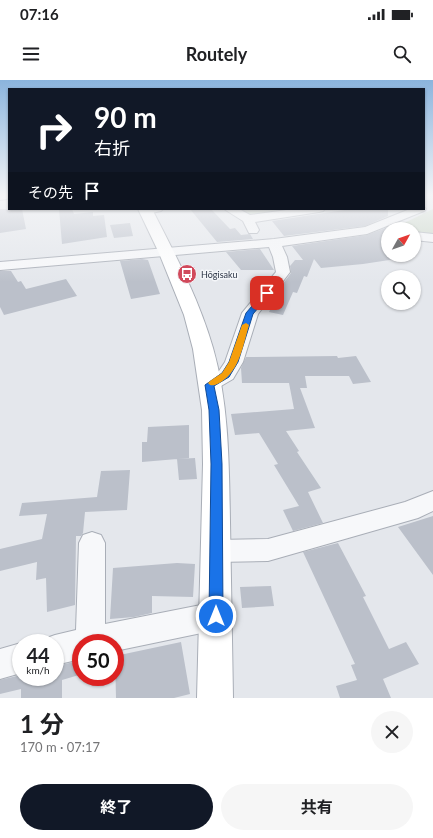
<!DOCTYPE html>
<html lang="ja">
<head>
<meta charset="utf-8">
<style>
  :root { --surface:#fff; --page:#f6f6f6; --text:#202124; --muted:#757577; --accent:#111827 }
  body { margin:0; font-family:Lato,"Noto Sans JP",sans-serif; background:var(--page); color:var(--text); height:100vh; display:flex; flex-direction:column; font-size:15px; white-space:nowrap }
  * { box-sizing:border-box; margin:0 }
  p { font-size:13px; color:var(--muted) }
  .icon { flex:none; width:22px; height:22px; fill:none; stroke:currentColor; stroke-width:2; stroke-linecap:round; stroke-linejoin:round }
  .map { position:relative; height:618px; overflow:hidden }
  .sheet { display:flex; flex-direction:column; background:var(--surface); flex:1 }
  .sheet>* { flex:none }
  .banner { position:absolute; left:8px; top:8px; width:417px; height:122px; border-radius:0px; box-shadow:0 1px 3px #0004; background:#111827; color:#fff; overflow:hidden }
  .needle { width:26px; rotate:50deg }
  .controls { position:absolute; left:381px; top:142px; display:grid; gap:8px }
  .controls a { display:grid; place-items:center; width:40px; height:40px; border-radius:50%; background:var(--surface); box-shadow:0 1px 3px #0004; font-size:20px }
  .speed { position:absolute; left:12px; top:554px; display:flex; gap:8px; font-size:20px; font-weight:700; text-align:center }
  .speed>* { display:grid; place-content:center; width:52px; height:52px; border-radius:50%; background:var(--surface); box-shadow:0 1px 3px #0004; line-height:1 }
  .speed small { font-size:10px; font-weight:400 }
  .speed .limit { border:6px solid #d22; background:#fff; color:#111 }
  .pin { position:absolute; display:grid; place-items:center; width:34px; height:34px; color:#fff; margin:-17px; border-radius:8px; box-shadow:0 2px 6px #0006 }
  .me { position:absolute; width:44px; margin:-22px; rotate:0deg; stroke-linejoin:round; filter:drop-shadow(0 0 3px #0008) }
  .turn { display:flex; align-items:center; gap:14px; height:84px; padding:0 20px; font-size:18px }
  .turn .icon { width:52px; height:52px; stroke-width:2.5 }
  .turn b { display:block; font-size:28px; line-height:34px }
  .then { display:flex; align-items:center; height:38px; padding:0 20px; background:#0003; gap:8px; font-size:15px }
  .round { display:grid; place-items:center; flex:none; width:42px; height:42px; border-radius:21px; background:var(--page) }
  .headline { display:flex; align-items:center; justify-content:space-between; height:68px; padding:0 20px }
  h1 { font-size:24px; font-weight:700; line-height:30px }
  .cta { display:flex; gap:8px; margin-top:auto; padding:8px 20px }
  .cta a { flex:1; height:46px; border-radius:24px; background:var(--accent); color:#fff; font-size:16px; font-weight:700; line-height:46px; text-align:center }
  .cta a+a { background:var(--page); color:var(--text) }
  .status { display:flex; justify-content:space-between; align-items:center; height:28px; padding:0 20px; background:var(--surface); direction:ltr }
  .status svg { height:11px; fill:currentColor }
  header { display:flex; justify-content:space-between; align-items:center; height:52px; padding:0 20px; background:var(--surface); font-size:18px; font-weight:700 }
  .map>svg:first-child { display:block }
  .green { fill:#c9d6c5 }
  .building { fill:#bbc0ca }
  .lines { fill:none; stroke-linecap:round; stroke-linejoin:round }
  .minor-casing { stroke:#a9aeb7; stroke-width:2 }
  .secondary-casing { stroke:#a9aeb7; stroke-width:2 }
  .trunk-casing { stroke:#8b94a3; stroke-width:2 }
  .minor { fill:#f7f8fa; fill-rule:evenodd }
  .secondary { fill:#fff; fill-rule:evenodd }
  .trunk { fill:#fff; fill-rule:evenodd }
  .route { fill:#1a73e8; stroke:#114b97 }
  .slow { fill:#f59e0b }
  .labels { text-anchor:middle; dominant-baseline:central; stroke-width:3; stroke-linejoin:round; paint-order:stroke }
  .far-poi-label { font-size:9px; fill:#2b3445; stroke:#f4f6f9; text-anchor:start }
</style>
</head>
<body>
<div class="status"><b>07:16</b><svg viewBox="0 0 49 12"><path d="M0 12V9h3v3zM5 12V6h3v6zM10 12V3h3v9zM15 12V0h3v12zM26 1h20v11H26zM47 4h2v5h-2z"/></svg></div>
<header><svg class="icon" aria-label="menu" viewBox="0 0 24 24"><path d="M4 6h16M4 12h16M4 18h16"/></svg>Routely<svg class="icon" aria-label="search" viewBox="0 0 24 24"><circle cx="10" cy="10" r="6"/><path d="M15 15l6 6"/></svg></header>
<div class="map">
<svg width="433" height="618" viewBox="0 0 433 618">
  <rect width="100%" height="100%" fill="#e4e7ec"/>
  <path class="green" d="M237,129H307L252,137Z
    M433,129V158L414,151V149H408L398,146Z"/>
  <path class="building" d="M0,129H22L26,149L0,153Z
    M59,129H72L74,134L93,132V136L104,135L107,157L62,164Z
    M190,129H211L230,149L235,148L241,155L250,154L253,159L217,162Z
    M351,129H388V136L365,146L284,156L272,141Z
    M130,143L133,156L114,158L110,145Z
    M388,147V175H414L401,182L396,179L363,184L321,188L314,179L307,197L304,196L297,213L293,212L283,235L269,232L282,205L291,193L290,186L295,180H303L292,166L367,155Z
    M260,169L274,190H241L226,172Z
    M142,179L148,180L160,214L131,219L120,181Z
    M0,191H11L18,202L21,201L26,209L66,199L77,216L4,235L0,227Z
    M337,276L338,278L356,276L371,302L353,304L349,296H305L307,308H300L315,348L286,351L299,371L297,372L321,408L308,412L323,443L293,451L283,430L299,426L274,385L278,384L259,353L235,355L231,334L294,329L289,303H242L241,288L246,277Z
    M189,345V378L142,382V362H147L148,347Z
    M195,378L197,399L179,400L177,379Z
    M130,390L127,430L85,432L83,453L81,456H76L75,525L47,532L46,498L36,500L37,482L0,491V469L42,459L47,434L19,436L22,423L97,417L101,391Z
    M433,436V495L398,447Z
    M338,463L366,516L363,517L389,569L406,562L419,584L383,599L391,618H340L336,606L357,600L351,585L355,584L303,472Z
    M177,483L195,484L193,517L152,516V533L134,537L110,539L113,488Z
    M271,506L274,526L242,528L240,507Z
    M181,562L190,614L174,618H116L115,576Z
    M79,581V595L62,600V618H21V609L0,614V600L21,595V597H55V586Z"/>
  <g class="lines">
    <g class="minor-casing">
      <path id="minor" d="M424,127L426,129L424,131L367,154L282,166L287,177L290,192L258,234L243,282L233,299L216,309L209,311L202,309L200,305L202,301L219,291L225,282L242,233L276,192L273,177L269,167L0,190V182L274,159L365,147L410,129H424Z
        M143,129H163L161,131L147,134L143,133L141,131Z
        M224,129H239L250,135L294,129H325L323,131L319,132L255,142L259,150L257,153H249L243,141Z
        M414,152L433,154V162L414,160Z
        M433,411V431L418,438L268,481L217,482L208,479L204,471L208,463L217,460L268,459L405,422Z
        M92,452L101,455L105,463V544L216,522L226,526L230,536L226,546L216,550L115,571V563H81V579L55,585V563H43L44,559L55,555L76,550L79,463L83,455Z
        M21,563V593L0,599V569Z"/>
    </g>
    <g class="secondary-casing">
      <path id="secondary" d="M138,129H152C175,174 199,219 213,268C229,324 229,384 230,442C231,501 232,559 233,618H197L203,384L202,330L193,269L184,235L159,173Z"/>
    </g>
    <g class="trunk-casing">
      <path id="trunk" d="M0,116H8L7,119L0,120Z"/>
    </g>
    <use href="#minor" class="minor"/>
    <use href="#secondary" class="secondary"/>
    <use href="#trunk" class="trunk"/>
  </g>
  <linearGradient id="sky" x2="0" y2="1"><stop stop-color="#8bb4dd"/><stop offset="0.57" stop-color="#f3f4f6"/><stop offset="1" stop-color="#f3f4f6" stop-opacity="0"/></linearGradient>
  <rect width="433" height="202" fill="url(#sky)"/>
  <path class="route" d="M265,211H267L271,213L253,234L238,282L229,297L214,306L219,330L222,384L223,536L221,541L216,543L211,541L209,536L211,384L209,330L205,305L222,293L229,282L246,233Z"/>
  <path class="slow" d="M246,243L249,245C243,265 240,290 221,302C217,304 215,306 210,305L208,303L210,301L222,293L229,282L242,245Z"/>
  <defs>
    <g id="bus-disc" transform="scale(1)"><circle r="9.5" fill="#d1495b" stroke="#f4f6f9"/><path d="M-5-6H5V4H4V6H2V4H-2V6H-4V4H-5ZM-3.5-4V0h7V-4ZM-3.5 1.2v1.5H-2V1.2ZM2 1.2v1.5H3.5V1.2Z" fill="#fff"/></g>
  </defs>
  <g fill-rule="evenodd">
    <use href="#bus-disc" x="187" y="194"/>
  </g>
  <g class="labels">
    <g class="far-poi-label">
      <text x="201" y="194">Hōgisaku</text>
    </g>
  </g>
</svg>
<div class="controls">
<a><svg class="needle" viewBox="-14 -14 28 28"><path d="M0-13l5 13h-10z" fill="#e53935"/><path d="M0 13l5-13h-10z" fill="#757577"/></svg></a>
<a><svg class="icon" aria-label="search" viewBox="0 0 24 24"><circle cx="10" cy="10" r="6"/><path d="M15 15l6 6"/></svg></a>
</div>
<div class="speed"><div>44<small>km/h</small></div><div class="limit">50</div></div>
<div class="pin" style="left:267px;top:213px;background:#d93025"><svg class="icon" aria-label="arrive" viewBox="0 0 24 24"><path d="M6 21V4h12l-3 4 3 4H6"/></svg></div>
<svg class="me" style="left:216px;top:536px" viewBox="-20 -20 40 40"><circle r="17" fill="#1a73e8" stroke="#fff" stroke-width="3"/><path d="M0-11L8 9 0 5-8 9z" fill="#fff"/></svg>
<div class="banner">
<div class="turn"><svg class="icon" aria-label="right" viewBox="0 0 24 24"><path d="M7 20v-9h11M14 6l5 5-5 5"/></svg><div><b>90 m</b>右折</div></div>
<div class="then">その先<svg class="icon" aria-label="arrive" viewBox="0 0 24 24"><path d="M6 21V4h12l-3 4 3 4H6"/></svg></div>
</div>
</div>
<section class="sheet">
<div class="headline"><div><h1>1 分</h1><p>170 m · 07:17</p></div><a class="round"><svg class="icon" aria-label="close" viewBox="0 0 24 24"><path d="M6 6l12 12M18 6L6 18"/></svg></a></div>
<div class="cta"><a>終了</a><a>共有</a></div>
</section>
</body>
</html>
